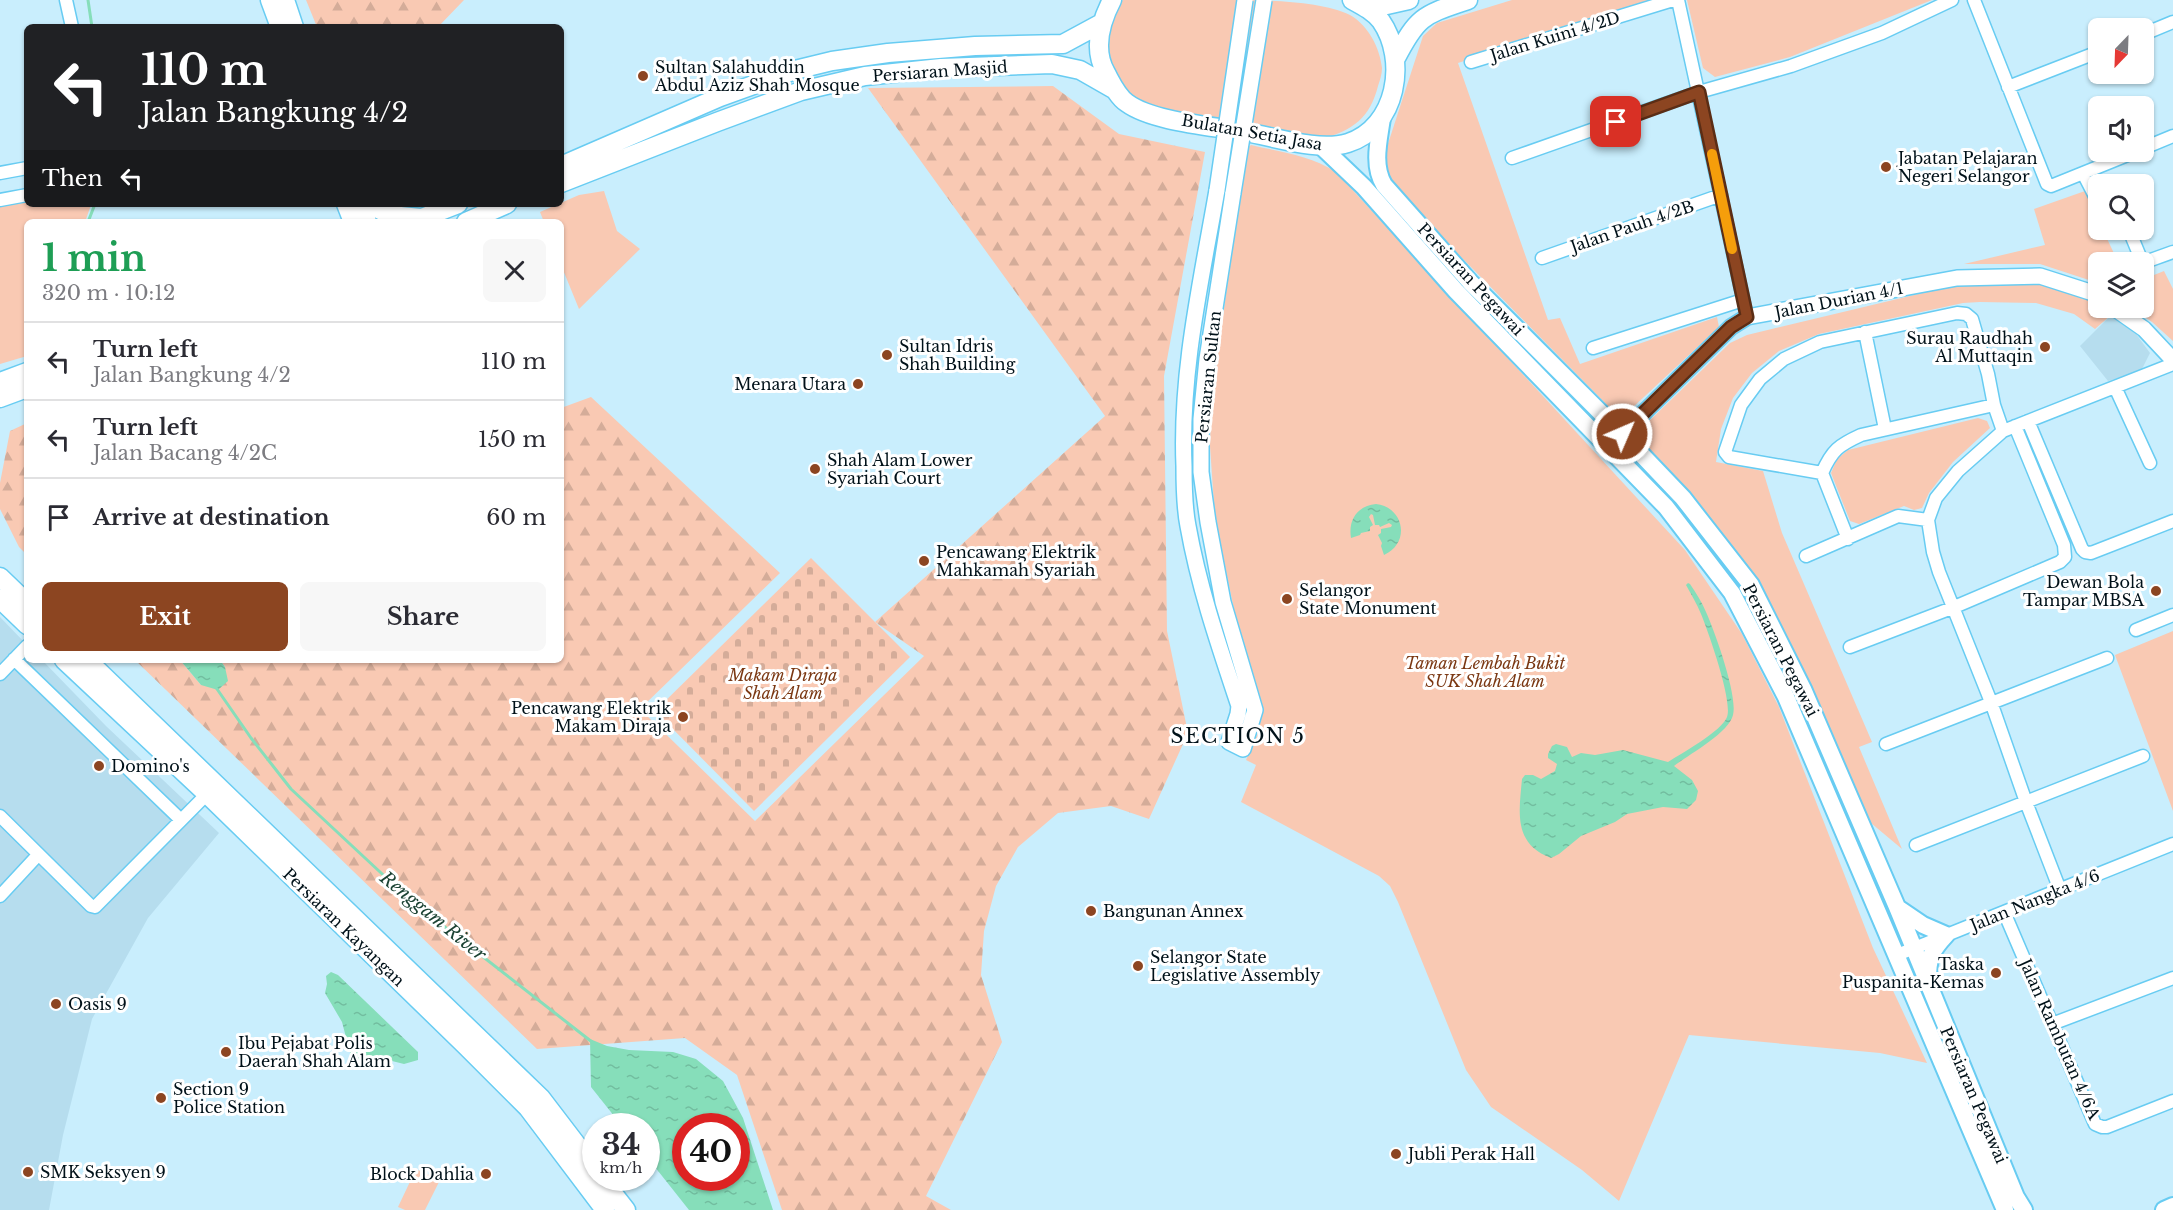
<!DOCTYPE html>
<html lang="en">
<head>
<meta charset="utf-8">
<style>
  :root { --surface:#fff; --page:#f7f7f7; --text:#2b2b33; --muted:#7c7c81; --line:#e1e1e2; --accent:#8c4521 }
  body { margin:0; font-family:"Libre Baskerville",serif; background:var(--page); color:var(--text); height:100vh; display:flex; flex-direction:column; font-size:22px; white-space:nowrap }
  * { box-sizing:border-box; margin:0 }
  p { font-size:20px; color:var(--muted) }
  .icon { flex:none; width:33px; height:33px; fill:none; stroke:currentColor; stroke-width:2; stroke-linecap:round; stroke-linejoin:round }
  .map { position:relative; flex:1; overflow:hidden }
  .sheet { position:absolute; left:24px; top:219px; width:540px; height:444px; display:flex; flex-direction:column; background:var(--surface); border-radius:9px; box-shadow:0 2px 4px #0004 }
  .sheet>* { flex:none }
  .top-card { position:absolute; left:24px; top:24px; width:540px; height:183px; border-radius:9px; box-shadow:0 2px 4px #0004; background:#202124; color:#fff; overflow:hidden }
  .needle { width:39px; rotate:203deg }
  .tools { position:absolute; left:2088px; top:18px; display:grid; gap:12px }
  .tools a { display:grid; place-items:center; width:66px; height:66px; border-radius:9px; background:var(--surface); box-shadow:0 2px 4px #0004; font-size:30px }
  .speed { position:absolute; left:582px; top:1113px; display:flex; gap:12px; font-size:30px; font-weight:700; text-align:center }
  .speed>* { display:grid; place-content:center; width:78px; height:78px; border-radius:50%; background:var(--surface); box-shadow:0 2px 4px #0004; line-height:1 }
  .speed small { font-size:15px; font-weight:400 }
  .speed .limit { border:9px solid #d22; background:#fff; color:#111 }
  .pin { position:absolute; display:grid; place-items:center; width:51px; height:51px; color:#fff; margin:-26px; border-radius:12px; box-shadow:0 3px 9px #0006 }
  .me { position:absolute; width:66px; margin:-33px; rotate:45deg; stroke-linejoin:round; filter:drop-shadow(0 0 4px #0008) }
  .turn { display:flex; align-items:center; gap:21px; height:126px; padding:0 18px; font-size:27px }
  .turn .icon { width:78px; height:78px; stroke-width:2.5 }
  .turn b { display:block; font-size:42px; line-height:51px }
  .then { display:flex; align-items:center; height:57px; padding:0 18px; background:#0003; gap:12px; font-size:22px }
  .round { display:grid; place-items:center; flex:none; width:63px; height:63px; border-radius:9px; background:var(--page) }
  .overview { display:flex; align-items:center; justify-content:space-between; height:102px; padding:0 18px }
  h1 { font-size:36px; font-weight:700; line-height:45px; color:#1e9e55 }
  .button { display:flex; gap:12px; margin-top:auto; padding:12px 18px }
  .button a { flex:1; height:69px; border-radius:9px; background:var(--accent); color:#fff; font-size:24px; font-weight:700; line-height:69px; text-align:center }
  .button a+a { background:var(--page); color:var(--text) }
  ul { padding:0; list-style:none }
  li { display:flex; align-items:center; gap:18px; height:78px; padding:0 18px; border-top:2px solid var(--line) }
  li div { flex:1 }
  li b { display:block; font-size:22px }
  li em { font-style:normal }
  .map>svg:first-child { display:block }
  .built { fill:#b6ddee }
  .green { fill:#f9c9b3 }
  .forest { fill:url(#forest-firs) }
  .cemetery { fill:url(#cemetery-stones) }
  .water { fill:url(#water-ripples); fill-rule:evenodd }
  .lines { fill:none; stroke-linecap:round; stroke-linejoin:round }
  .stream { stroke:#86deba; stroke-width:3 }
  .minor-casing { stroke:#68ccf2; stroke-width:15 }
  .tertiary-casing { stroke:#68ccf2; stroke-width:18 }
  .secondary-casing { stroke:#68ccf2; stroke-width:20 }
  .primary-casing { stroke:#68ccf2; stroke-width:21 }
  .minor { stroke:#fff; stroke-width:12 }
  .tertiary { stroke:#fff; stroke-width:15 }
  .secondary { stroke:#fff; stroke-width:16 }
  .primary { stroke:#fff; stroke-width:18 }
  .tertiary-bridge-casing { stroke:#68ccf2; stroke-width:18; stroke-linecap:butt }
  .tertiary-bridge { stroke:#fff; stroke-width:15 }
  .route-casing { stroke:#5b2d15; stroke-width:15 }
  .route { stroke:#8c4521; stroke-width:10 }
  .slow { stroke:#f59e0b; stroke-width:10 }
  .poi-dot { fill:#8c4521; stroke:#fff; stroke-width:2 }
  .labels { text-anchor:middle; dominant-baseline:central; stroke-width:6; stroke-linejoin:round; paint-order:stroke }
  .street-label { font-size:16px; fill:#001119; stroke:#fff }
  .poi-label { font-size:16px; fill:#001119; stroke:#fff; text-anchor:start }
  .park-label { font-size:16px; font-style:italic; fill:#7b3813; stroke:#fff }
  .water-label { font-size:18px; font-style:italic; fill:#1c4334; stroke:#fff }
  .quarter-label { font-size:20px; letter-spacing:1.5px; fill:#001119; stroke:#fff }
</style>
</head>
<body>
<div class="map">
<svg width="2173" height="1210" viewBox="0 0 2173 1210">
  <defs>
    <pattern id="forest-firs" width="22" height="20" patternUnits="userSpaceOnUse" patternTransform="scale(1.5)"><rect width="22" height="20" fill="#f9c9b3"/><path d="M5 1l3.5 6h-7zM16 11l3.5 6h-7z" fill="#d4ac99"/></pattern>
    <pattern id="cemetery-stones" width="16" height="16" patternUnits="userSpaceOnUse" patternTransform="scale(1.5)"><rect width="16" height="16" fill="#f9c9b3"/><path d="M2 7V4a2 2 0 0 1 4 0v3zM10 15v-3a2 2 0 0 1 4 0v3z" fill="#d4ac99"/></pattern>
    <pattern id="water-ripples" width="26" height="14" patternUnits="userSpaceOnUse" patternTransform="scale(1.5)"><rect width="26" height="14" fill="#86deba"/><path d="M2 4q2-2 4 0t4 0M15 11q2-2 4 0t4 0" fill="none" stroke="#72bd9f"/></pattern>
  </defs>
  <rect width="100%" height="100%" fill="#c9eefd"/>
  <path class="built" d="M2110,316L2136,334L2150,353L2141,371L2108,381L2080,346Z
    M0,617L27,645V660H42L106,726L219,833L148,918L92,1019L63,1135L49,1210H0Z"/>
  <path class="green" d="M1123,0C1157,0 1191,0 1224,0C1259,0 1320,0 1350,15C1368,25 1380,48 1382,68C1382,74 1380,80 1378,86C1370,118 1353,130 1322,139L1153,112L1131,100L1107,59L1106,36L1114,11Z
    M1512,0H1652L1458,63L1548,320L1560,318L1580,364L1717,317L1719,327L1630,410L1613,411L1389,184L1384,156L1423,36L1437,23Z
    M1687,0H1932L1790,57L1715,77L1703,68Z
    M1251,145C1280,152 1310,155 1336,172L1685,550L1742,634L1779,707L1873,948L1927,1063L1880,1053L1689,1035L1619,1201L1582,1170L1491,1107L1466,1070L1398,902L1390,886L1379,876L1241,802L1256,765L1246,760L1258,733L1261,718L1235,614L1215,519L1210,446L1211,407L1245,150Z
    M27,191V204L91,205L85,222H27V356L0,364V197Z
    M604,191L617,231L640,249L579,309L561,265V222H544L540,212L579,195Z
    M2085,191L2098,220V230H2103L2118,262H2098V283L2040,264H1964L2045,245L2034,209Z
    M2164,271L2173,289V341L2152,322L2132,308H2144V279Z
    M2040,284L2089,299L2110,316L2095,329L2074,314L2036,303L1980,302L1963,303L1819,334L1779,351L1752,373L1733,398L1721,429L1716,462L1763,471L1782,533L1872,742L1859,747L1902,849L1865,818L1811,686L1757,580L1690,493L1641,444L1644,426L1730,343L1747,335L1956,285Z
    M1978,418L1987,421L1990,428L1953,462L1929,493L1922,508L1914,510L1904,506L1859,524L1850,521L1831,473L1837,459L1848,450Z
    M2173,631V811L2115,655Z
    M416,1169L440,1180L425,1210H405L398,1207Z"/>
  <path class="forest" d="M306,0H464L438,27H317Z
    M1053,86L1119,134L1205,152L1164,376L1167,631L1188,733L1149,819L1111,806L1058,813L1018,847L996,886L984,931L981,975L1002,1042L926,1196L951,1210H782L737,1075L685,1038L537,1049L135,660H180L201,685L225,667L220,660H561V408L591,397L780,573L640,709L755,821L924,656L875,622L1105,416L868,88Z
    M27,423V555L19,547L0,509V483L10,431Z"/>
  <path class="cemetery" d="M811,558L910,657L754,811L655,711Z"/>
  <path class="water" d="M1376,504C1404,507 1411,543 1384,555L1381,546L1382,543L1378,535L1381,533V529L1391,527L1392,525L1389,523L1380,527L1379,525H1375L1373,515L1371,514L1369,517L1373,525L1370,527V531L1361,533L1360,535L1351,538C1348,520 1357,506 1376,504Z
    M1688,583L1690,584C1696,593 1702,602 1706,612C1715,632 1738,696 1733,715C1729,733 1688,755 1674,766L1692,780L1698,791L1696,800L1687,809L1663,807L1627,814L1615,822L1581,836L1559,854L1551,858C1513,844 1519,812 1522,779L1525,775H1533L1541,779L1555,771L1557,764L1548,758V754L1552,746L1556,744L1567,747L1572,757L1581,753L1595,755L1623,750L1668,762C1682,753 1722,731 1727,717C1733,701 1708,631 1701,614C1697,604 1691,594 1686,585Z
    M180,660H220L225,667L228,681L218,690L201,685Z
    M331,972L338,975L418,1052V1060L404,1064L380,1058L352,1060L342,1022L325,993L327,984L326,976Z
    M590,1039L607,1046L629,1050L673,1052L696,1059L723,1081L743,1118L773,1210H689L647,1157L646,1126H622L591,1087ZM736,1126V1178H686V1126Z"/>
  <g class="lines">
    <path class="stream" d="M88,0L92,27
      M88,222L95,204
      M217,689L251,738L291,789L409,899L592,1042"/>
    <g class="minor-casing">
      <path id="minor" d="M66,0L72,27
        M1678,0L1747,317
        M1974,0L2047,184L2051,186L2135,152
        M2144,34L2173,22
        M1471,62L1673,0
        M2008,87L2098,52
        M2144,148L2173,136
        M1512,158L1699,92L1791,66L1882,33L1952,0
        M0,173L27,168
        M2083,173L2098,202
        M0,200L27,195
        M2129,230L2141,259L2145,262L2173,252
        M1542,258L1721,195
        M1865,332L1885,429
        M1593,348L1743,300
        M2115,387L2150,463
        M2028,421L2082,549L2085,552L2091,553L2173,521
        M1822,473L1729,457L1725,452L1741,405L1760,379L1784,359L1820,342L1957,313L1966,314L1972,319L1988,374L1994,405L2003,431
        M1848,539L1822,473C1832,450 1839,445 1861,435L1994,405
        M1806,556L1898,516L1928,520
        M2136,630L2173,615
        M1850,647L1952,608L2060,562L2065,557L2064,545L2015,426
        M14,659L181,820
        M0,674L27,646
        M1886,744L2107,658
        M0,816L91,906L95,907L207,794
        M1916,845L2143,756
        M2060,890L2026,802L1991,702L1939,572L1933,552L1928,520L1936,498L1958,471L2003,431L2173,364
        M0,896L38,855
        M2004,912L2095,1124L2102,1127H2107L2173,1101
        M1897,955L2173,844
        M2052,1024L2173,978"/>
    </g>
    <g class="tertiary-casing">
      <path id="tertiary" d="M1217,190C1201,282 1180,373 1184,466C1184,486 1184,506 1188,526C1199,588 1219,646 1239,706L1238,714L1229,742L1243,749L1255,710L1223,602L1208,522L1201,472V419L1207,359L1233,193
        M2114,308L2144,329L2173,360
        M1622,434L1731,327L1747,317L1957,278L2040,276L2093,293L2098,297"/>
    </g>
    <g class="secondary-casing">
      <path id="secondary" d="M1382,118C1379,140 1372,165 1384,185L1470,282L1622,434L1683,498L1751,585L1803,689L1897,907L2016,1197L2024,1210
        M1321,146L1364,187L1456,291L1666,507L1732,593L1786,697L2005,1210
        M1898,908L1923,925L1946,935C1931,951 1928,958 1928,979
        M2164,1210L2173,1206"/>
    </g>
    <g class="primary-casing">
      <path id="primary" d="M270,0L280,27
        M285,0L294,27
        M1112,0C1100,23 1093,50 1106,73C1112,84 1117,96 1127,103C1153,122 1213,126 1245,132C1275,137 1319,152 1348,143C1397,127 1408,60 1381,21C1373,11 1363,6 1352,0
        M1369,9L1409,0
        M1396,58C1418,15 1424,15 1468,0
        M561,166L720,97L795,70L832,61L888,53L975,46L1063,44L1100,24
        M561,183L717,122L801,91L865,76L941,68L1052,64L1080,70L1115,90
        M346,204L353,222
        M361,204L367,222
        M369,204L390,215L421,218
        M412,222L458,204
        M466,222L507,204
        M0,382L27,372
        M0,398L27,388
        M0,577L27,603
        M0,599L27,625
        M64,660L207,794L465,1045L528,1108L605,1210
        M87,660L541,1098L596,1170
        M601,1178L626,1210"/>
    </g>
    <use href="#minor" class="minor"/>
    <use href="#tertiary" class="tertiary"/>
    <use href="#secondary" class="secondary"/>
    <use href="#primary" class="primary"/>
    <g class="tertiary-bridge-casing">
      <path id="tertiary-bridge" d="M1217,190L1245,0
        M1233,193L1264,0"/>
    </g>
    <use href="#tertiary-bridge" class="tertiary-bridge"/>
  </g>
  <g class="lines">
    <g class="route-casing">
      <path id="route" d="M1616,122L1699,92L1747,317L1731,327L1622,434"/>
    </g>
    <use href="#route" class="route"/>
    <path class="slow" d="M1712,154L1732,249"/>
  </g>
  <g class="poi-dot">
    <circle cx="643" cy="76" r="6"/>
    <circle cx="1886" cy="167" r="6"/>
    <circle cx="2045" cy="347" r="6"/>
    <circle cx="887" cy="355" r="6"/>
    <circle cx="858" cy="384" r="6"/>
    <circle cx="815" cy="469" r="6"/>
    <circle cx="924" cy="561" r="6"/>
    <circle cx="2156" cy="591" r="6"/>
    <circle cx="1287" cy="599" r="6"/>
    <circle cx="683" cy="717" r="6"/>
    <circle cx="99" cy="766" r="6"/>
    <circle cx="1091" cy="911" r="6"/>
    <circle cx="1138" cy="966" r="6"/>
    <circle cx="1996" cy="973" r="6"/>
    <circle cx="56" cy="1004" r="6"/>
    <circle cx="226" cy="1052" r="6"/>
    <circle cx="161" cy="1098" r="6"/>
    <circle cx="1396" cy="1154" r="6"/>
    <circle cx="28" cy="1172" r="6"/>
    <circle cx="486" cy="1174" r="6"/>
  </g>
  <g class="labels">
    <g class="street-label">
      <text transform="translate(1555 36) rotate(-17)">Jalan Kuini 4/2D</text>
      <text transform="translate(940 71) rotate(-4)">Persiaran Masjid</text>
      <text transform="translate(1252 132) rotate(10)">Bulatan Setia Jasa</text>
      <text transform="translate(1632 226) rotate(-19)">Jalan Pauh 4/2B</text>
      <text transform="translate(1471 279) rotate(47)">Persiaran Pegawai</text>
      <text transform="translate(1839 300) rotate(-11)">Jalan Durian 4/1</text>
      <text transform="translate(1208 377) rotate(-84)">Persiaran Sultan</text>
      <text transform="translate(1781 650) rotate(63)">Persiaran Pegawai</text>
      <text transform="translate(2035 900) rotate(-22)">Jalan Nangka 4/6</text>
      <text transform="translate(344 927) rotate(44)">Persiaran Kayangan</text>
      <text transform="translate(2060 1039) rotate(66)">Jalan Rambutan 4/6A</text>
      <text transform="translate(1974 1095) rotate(67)">Persiaran Pegawai</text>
    </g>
    <g class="poi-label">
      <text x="655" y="67">Sultan Salahuddin<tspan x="655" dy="18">Abdul Aziz Shah Mosque</tspan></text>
      <text x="1898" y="158">Jabatan Pelajaran<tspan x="1898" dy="18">Negeri Selangor</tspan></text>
      <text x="2033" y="338" text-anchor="end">Surau Raudhah<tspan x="2033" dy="18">Al Muttaqin</tspan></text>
      <text x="899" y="346">Sultan Idris<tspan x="899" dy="18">Shah Building</tspan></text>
      <text x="846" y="384" text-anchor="end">Menara Utara</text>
      <text x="827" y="460">Shah Alam Lower<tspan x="827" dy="18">Syariah Court</tspan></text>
      <text x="936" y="552">Pencawang Elektrik<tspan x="936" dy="18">Mahkamah Syariah</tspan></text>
      <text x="2144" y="582" text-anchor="end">Dewan Bola<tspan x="2144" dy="18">Tampar MBSA</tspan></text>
      <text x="1299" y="590">Selangor<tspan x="1299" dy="18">State Monument</tspan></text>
      <text x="671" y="708" text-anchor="end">Pencawang Elektrik<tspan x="671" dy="18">Makam Diraja</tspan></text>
      <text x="111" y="766">Domino's</text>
      <text x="1103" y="911">Bangunan Annex</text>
      <text x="1150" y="957">Selangor State<tspan x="1150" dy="18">Legislative Assembly</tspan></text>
      <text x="1984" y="964" text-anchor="end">Taska<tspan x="1984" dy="18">Puspanita-Kemas</tspan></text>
      <text x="68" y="1004">Oasis 9</text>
      <text x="238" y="1043">Ibu Pejabat Polis<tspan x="238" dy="18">Daerah Shah Alam</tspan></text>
      <text x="173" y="1089">Section 9<tspan x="173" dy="18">Police Station</tspan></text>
      <text x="1408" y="1154">Jubli Perak Hall</text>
      <text x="40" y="1172">SMK Seksyen 9</text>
      <text x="474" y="1174" text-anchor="end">Block Dahlia</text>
    </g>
    <g class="park-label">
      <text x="1485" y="663">Taman Lembah Bukit<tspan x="1485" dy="18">SUK Shah Alam</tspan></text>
      <text x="783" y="675">Makam Diraja<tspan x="783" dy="18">Shah Alam</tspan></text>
    </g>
    <g class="water-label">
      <text transform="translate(433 916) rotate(39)">Renggam River</text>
    </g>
    <g class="quarter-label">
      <text x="1238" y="736">SECTION 5</text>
    </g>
  </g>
</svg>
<div class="tools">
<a><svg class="needle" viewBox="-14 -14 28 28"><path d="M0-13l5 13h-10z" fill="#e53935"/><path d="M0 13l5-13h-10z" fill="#7c7c81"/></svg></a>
<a><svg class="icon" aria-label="sound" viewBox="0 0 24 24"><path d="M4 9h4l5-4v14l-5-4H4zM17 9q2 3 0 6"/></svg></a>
<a><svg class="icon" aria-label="search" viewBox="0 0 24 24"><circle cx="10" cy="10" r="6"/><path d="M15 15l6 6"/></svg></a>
<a><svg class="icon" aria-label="layers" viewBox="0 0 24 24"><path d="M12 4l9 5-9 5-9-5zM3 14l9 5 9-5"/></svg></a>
</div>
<div class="speed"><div>34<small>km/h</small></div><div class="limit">40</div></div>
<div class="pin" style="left:1616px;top:122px;background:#d93025"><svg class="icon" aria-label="arrive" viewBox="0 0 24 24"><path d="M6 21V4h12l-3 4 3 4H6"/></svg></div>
<svg class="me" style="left:1622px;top:434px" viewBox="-20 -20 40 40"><circle r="17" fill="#8c4521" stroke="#fff" stroke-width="3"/><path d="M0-11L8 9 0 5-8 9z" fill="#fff"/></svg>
<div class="top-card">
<div class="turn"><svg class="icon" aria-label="left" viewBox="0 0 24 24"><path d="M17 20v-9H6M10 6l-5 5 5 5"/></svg><div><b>110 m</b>Jalan Bangkung 4/2</div></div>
<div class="then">Then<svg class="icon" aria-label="left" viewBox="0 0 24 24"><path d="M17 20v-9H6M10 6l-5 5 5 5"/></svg></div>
</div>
<section class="sheet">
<div class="overview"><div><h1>1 min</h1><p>320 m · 10:12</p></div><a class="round"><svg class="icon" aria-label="close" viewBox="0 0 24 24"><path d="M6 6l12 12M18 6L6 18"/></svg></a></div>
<ul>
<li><svg class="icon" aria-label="left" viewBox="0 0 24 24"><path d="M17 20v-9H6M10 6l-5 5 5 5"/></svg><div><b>Turn left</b><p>Jalan Bangkung 4/2</p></div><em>110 m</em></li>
<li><svg class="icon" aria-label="left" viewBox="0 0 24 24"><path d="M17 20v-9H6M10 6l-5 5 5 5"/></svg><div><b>Turn left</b><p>Jalan Bacang 4/2C</p></div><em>150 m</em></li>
<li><svg class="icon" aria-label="arrive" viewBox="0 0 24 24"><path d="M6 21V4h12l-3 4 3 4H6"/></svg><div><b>Arrive at destination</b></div><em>60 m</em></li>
</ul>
<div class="button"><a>Exit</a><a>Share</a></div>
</section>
</div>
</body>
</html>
